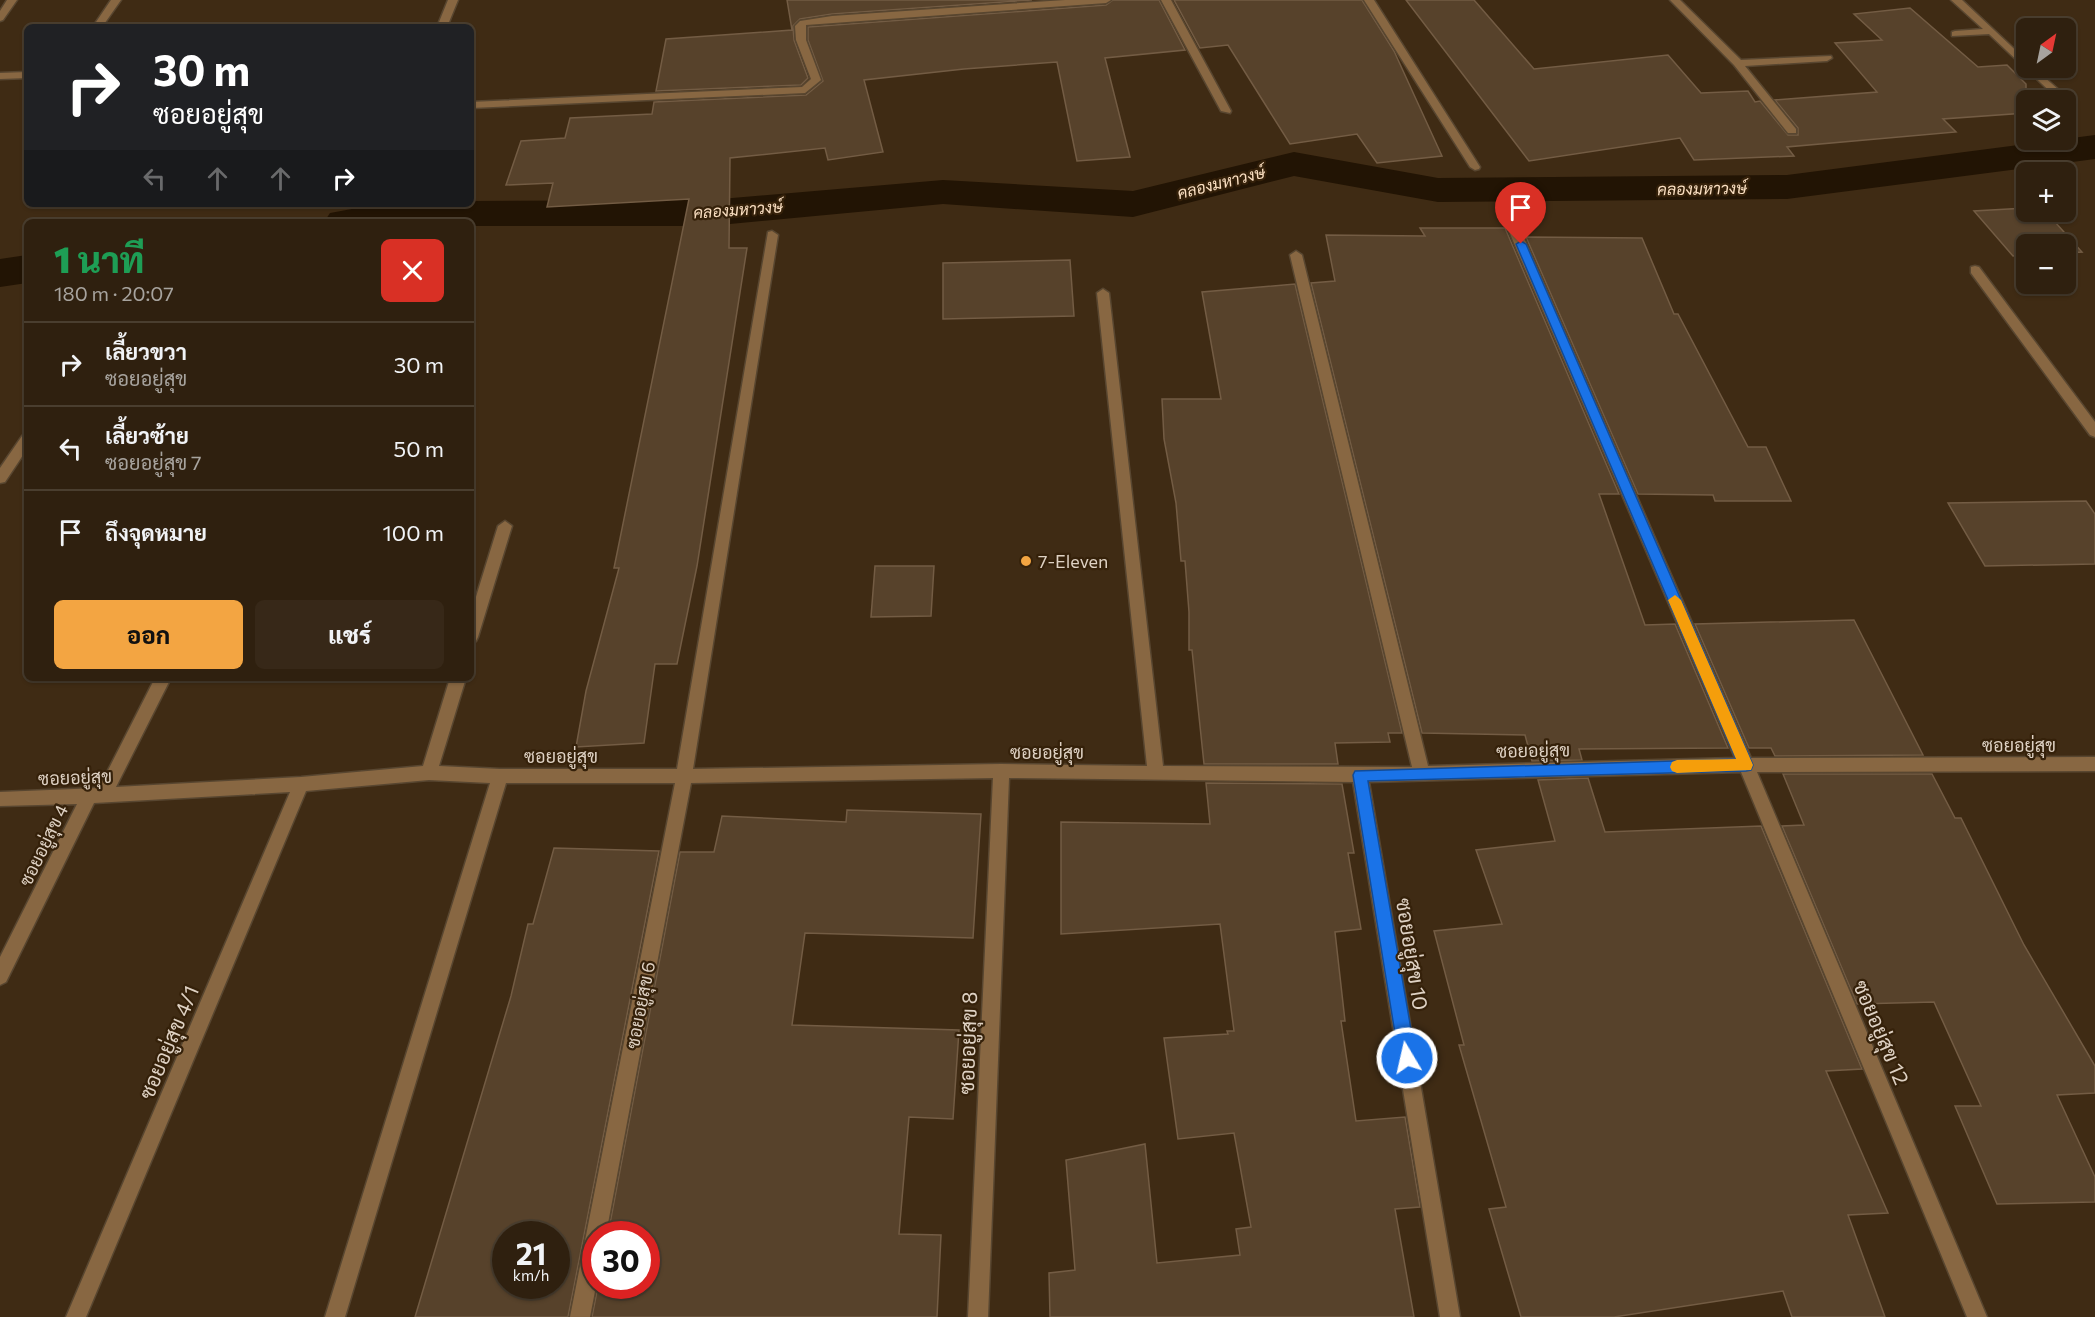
<!DOCTYPE html>
<html lang="th">
<head>
<meta charset="utf-8">
<style>
  :root { --surface:#2f200f; --page:#372818; --text:#f1f3f6; --muted:#a7a39e; --line:#4a3e2f; --accent:#f3a542 }
  body { margin:0; font-family:Commissioner,Sarabun,sans-serif; background:var(--page); color:var(--text); height:100vh; display:flex; flex-direction:column; font-size:22px; white-space:nowrap }
  * { box-sizing:border-box; margin:0 }
  p { font-size:20px; color:var(--muted) }
  .icon { flex:none; width:33px; height:33px; fill:none; stroke:currentColor; stroke-width:2; stroke-linecap:round; stroke-linejoin:round }
  .map { position:relative; flex:1; overflow:hidden }
  .side { position:absolute; left:24px; top:219px; width:450px; height:462px; display:flex; flex-direction:column; background:var(--surface); border-radius:9px; box-shadow:0 2px 4px #0004,0 0 0 2px var(--line) }
  .side>* { flex:none }
  .guide { position:absolute; left:24px; top:24px; width:450px; height:183px; border-radius:9px; box-shadow:0 2px 4px #0004,0 0 0 2px var(--line); background:#202124; color:#fff; overflow:hidden }
  .needle { width:39px; rotate:33deg }
  .tools { position:absolute; left:2016px; top:18px; display:grid; gap:12px }
  .tools a { display:grid; place-items:center; width:60px; height:60px; border-radius:9px; background:var(--surface); box-shadow:0 2px 4px #0004,0 0 0 2px var(--line); font-size:30px }
  .speed { position:absolute; left:492px; top:1221px; display:flex; gap:12px; font-size:30px; font-weight:700; text-align:center }
  .speed>* { display:grid; place-content:center; width:78px; height:78px; border-radius:50%; background:var(--surface); box-shadow:0 2px 4px #0004,0 0 0 2px var(--line); line-height:1 }
  .speed small { font-size:15px; font-weight:400 }
  .speed .limit { border:9px solid #d22; background:#fff; color:#111 }
  .pin { position:absolute; display:grid; place-items:center; width:51px; height:51px; color:#fff; margin:-62px -26px; border-radius:50% 50% 50% 0; rotate:-45deg; box-shadow:0 0 6px #0007 }
  .pin .icon { rotate:45deg }
  .me { position:absolute; width:66px; margin:-33px; rotate:351deg; stroke-linejoin:round; filter:drop-shadow(0 0 4px #0008) }
  .turn { display:flex; align-items:center; gap:21px; height:126px; padding:0 30px; font-size:27px }
  .turn .icon { width:78px; height:78px; stroke-width:2.5 }
  .turn b { display:block; font-size:42px; line-height:51px }
  .lanes { display:flex; align-items:center; height:57px; padding:0 30px; background:#0003; justify-content:center; gap:30px; direction:ltr }
  .lanes .off { opacity:.35 }
  .round { display:grid; place-items:center; flex:none; width:63px; height:63px; border-radius:9px; background:var(--page) }
  .headline { display:flex; align-items:center; justify-content:space-between; height:102px; padding:0 30px }
  h1 { font-size:36px; font-weight:800; line-height:45px; color:#1e9e55 }
  .cta { display:flex; gap:12px; margin-top:auto; padding:12px 30px }
  .cta a { flex:1; height:69px; border-radius:9px; background:var(--accent); color:#111; font-size:24px; font-weight:800; line-height:69px; text-align:center }
  .cta a+a { background:var(--page); color:var(--text) }
  ul { padding:0; list-style:none }
  li { display:flex; align-items:center; gap:18px; height:84px; padding:0 30px; border-top:2px solid var(--line) }
  li div { flex:1 }
  li b { display:block; font-size:22px }
  li em { font-style:normal }
  .map>svg:first-child { display:block }
  .lines { fill:none; stroke-linecap:round; stroke-linejoin:round }
  .canal { fill:#221404; fill-rule:evenodd }
  .building { fill:#57422b; stroke:#735c44; stroke-width:1.5; fill-rule:evenodd }
  .minor-casing { stroke:#584630; stroke-width:3 }
  .minor { fill:#886742; fill-rule:evenodd }
  .route { fill:#1a73e8; stroke:#114b97; stroke-width:1.5 }
  .slow { fill:#f59e0b }
  .poi-dot { fill:#f3a542; stroke:#35210a; stroke-width:2 }
  .labels { text-anchor:middle; dominant-baseline:central; stroke-width:4.5; stroke-linejoin:round; paint-order:stroke }
  .far-water-label { font-size:16px; font-style:italic; fill:#fadfc2; stroke:#35210a }
  .poi-label { font-size:18px; fill:#ded1c3; stroke:#35210a; text-anchor:start }
  .street-label { font-size:18px; fill:#ded1c3; stroke:#35210a }
  .near-street-label { font-size:21px; fill:#ded1c3; stroke:#35210a }
</style>
</head>
<body>
<div class="map">
<svg width="2095" height="1317" viewBox="0 0 2095 1317">
  <rect width="100%" height="100%" fill="#3f2b14"/>
  <g class="lines">
    <path class="canal" d="M2095,135V159L1787,199L1438,202L1294,176L1133,217L943,204L709,226H471V222H324L330,213L379,204H471V201L709,200L943,180L1133,191L1294,152L1438,178L1787,175Z
      M27,255V283L0,287V259Z"/>
  </g>
  <path class="building" d="M787,0H1032L832,14L800,19L793,26L794,40L808,78L801,85L656,91L666,39L792,30Z
    M1113,0H1159L1185,50L1105,58L1130,157L1077,161L1057,62L964,69L864,80L883,152L828,160L825,148L730,158L729,248H747L697,566L677,664H655L644,743L576,747L586,691L619,568H614L689,199L547,207L553,183L506,185L521,141L565,138L570,118L652,114L654,102L806,95L823,81L808,40V27L1106,5Z
    M1174,0H1362L1394,51L1442,156L1377,163L1357,134L1290,144L1228,45L1200,48Z
    M1406,0H1474L1534,69L1668,55L1701,93L1748,91L1755,102L1760,101L1788,135H1798V128L1775,100L1877,92L1835,43L1882,40L1854,14L1910,8L1978,67L2007,65L2026,84V113L1943,119L1956,132L1787,147L1794,156L1694,160L1680,138L1529,161Z
    M2026,208V212H2046L2082,252L2066,253V244H2026V255L2013,256L1974,211Z
    M1420,228H1505L1619,494H1599L1645,625L1675,624L1728,748L1579,749L1582,760L1532,761L1525,735L1422,733L1311,283L1335,281L1326,235L1425,236Z
    M1526,237L1642,238L1674,314H1678L1748,447H1766L1791,501H1715L1713,495L1638,494Z
    M1070,260L1074,316L943,319V263Z
    M1295,284L1402,733H1388L1390,742L1335,743L1338,764H1204L1192,650H1189V612L1185,561H1181L1176,503L1164,439L1162,399H1221L1202,292Z
    M2086,501L2095,514V564L1985,566L1948,503Z
    M875,566H934L931,616L871,617Z
    M1854,620L1923,755L1775,756L1771,748H1749L1695,624Z
    M1783,774H1932L1955,818H1961L2024,945L2095,1066V1093L2057,1095L2095,1177V1202L1997,1204L1955,1106H1981L1934,1002L1857,1004L1782,826L1804,825Z
    M1588,778L1605,832L1761,826L1862,1069L1826,1071L1888,1213L1848,1215L1885,1317H1792L1783,1291L1614,1317H1521L1489,1209L1506,1207L1459,1045H1464L1434,931L1502,924L1476,850L1555,841L1538,780Z
    M1206,783L1342,784L1354,853H1348L1361,929L1335,932L1345,1021H1341L1356,1121L1405,1117L1420,1207L1395,1209L1414,1317H1050L1049,1273L1075,1270L1066,1160L1145,1144L1157,1263L1240,1255L1236,1229L1251,1227L1234,1133L1178,1139L1164,1038L1228,1034L1227,1031H1234L1220,924L1061,934V822L1210,824Z
    M847,810L981,814L973,938L805,933L792,1025L959,1030L953,1119L909,1117L899,1234L941,1235L937,1317H592L598,1286H646V1234H608L680,852H714L722,816L846,822Z
    M554,848L659,851L568,1317H415L511,996L528,924H533ZM506,1234H556V1286H506Z"/>
  <g class="lines">
    <g class="minor-casing">
      <path id="minor" d="M7,0H17L3,20L0,21V11Z
        M111,0H121L102,27H96L94,25Z
        M448,0H458L447,27H437Z
        M1065,0H1111L1106,3L806,25V40L821,80L805,93L471,108V102L802,87L811,79L796,40L795,26L800,21L832,16Z
        M1161,0H1171L1231,111L1230,113L1221,111Z
        M1364,0H1374L1480,167L1479,169L1475,170L1470,167Z
        M1670,0H1680L1741,60L1831,56L1832,58L1827,61L1745,66L1796,129V133H1788L1734,65Z
        M1951,0H1962L2026,60V68H2034L2068,98V102L2059,100L1989,34L1952,36V32L1955,31L1983,29Z
        M27,72V78L0,79V73Z
        M1511,218L1517,222L1751,758L2095,757V771L1757,772L1987,1317H1967L1741,772L1369,782L1460,1317H1440L1353,782L1009,778L988,1317H968L993,778L691,783L606,1234H596V1286L590,1317H570L675,783H506L345,1317H325L490,783L429,780L306,791L86,1317H66L290,792L94,803L6,982L0,985V957L77,804L0,806V792L99,788L155,678H171L116,787L301,777L423,766L450,678H466L439,766L500,769H677L768,232L772,231L778,235L693,769L1001,764L1147,766L1097,293L1103,289L1109,293L1163,766L1412,767L1290,255L1296,251L1302,255L1428,766L1735,758L1505,222Z
        M1975,266L1979,267L2095,422V437L2090,435L1971,273V267Z
        M27,434V449L5,482L0,483V468L22,436Z
        M505,521L512,526L478,637L476,641L471,643V613L498,526Z"/>
    </g>
    <use href="#minor" class="minor"/>
  </g>
  <path class="route" d="M1521,241L1526,244L1753,765L1751,770L1746,771L1368,781L1416,1058L1413,1064L1407,1066L1401,1064L1399,1058L1353,775L1355,771L1736,759L1516,244Z"/>
  <path class="slow" d="M1675,595L1681,600L1753,765L1751,770L1677,773L1672,771L1670,767L1672,762L1677,760L1736,759L1668,600Z"/>
  <circle class="poi-dot" cx="1026" cy="561" r="6"/>
  <g class="labels">
    <g class="far-water-label">
      <text transform="translate(1221 182) rotate(-14)">คลองมหาวงษ์</text>
      <text transform="translate(1702 188) rotate(-1)">คลองมหาวงษ์</text>
      <text transform="translate(738 209) rotate(-4)">คลองมหาวงษ์</text>
    </g>
    <g class="poi-label">
      <text x="1038" y="561">7-Eleven</text>
    </g>
    <g class="street-label">
      <text x="2019" y="745">ซอยอยู่สุข</text>
      <text transform="translate(1533 750) rotate(-1)">ซอยอยู่สุข</text>
      <text x="1047" y="752">ซอยอยู่สุข</text>
      <text x="561" y="756">ซอยอยู่สุข</text>
      <text transform="translate(75 777) rotate(-2)">ซอยอยู่สุข</text>
      <text transform="translate(43 845) rotate(-64)">ซอยอยู่สุข 4</text>
      <text transform="translate(640 1005) rotate(-79)">ซอยอยู่สุข 6</text>
    </g>
    <g class="near-street-label">
      <text transform="translate(1413 954) rotate(81)">ซอยอยู่สุข 10</text>
      <text transform="translate(1882 1032) rotate(67)">ซอยอยู่สุข 12</text>
      <text transform="translate(168 1042) rotate(-67)">ซอยอยู่สุข 4/1</text>
      <text transform="translate(967 1043) rotate(-88)">ซอยอยู่สุข 8</text>
    </g>
  </g>
</svg>
<div class="tools">
<a><svg class="needle" viewBox="-14 -14 28 28"><path d="M0-13l5 13h-10z" fill="#e53935"/><path d="M0 13l5-13h-10z" fill="#a7a39e"/></svg></a>
<a><svg class="icon" aria-label="layers" viewBox="0 0 24 24"><path d="M12 4l9 5-9 5-9-5zM3 14l9 5 9-5"/></svg></a>
<a>+</a>
<a>−</a>
</div>
<div class="speed"><div>21<small>km/h</small></div><div class="limit">30</div></div>
<div class="pin" style="left:1521px;top:244px;background:#d93025"><svg class="icon" aria-label="arrive" viewBox="0 0 24 24"><path d="M6 21V4h12l-3 4 3 4H6"/></svg></div>
<svg class="me" style="left:1407px;top:1058px" viewBox="-20 -20 40 40"><circle r="17" fill="#1a73e8" stroke="#fff" stroke-width="3"/><path d="M0-11L8 9 0 5-8 9z" fill="#fff"/></svg>
<div class="guide">
<div class="turn"><svg class="icon" aria-label="right" viewBox="0 0 24 24"><path d="M7 20v-9h11M14 6l5 5-5 5"/></svg><div><b>30 m</b>ซอยอยู่สุข</div></div>
<div class="lanes"><svg class="icon off" aria-label="left" viewBox="0 0 24 24"><path d="M17 20v-9H6M10 6l-5 5 5 5"/></svg><svg class="icon off" aria-label="ahead" viewBox="0 0 24 24"><path d="M12 20V5M6 11l6-6 6 6"/></svg><svg class="icon off" aria-label="ahead" viewBox="0 0 24 24"><path d="M12 20V5M6 11l6-6 6 6"/></svg><svg class="icon" aria-label="right" viewBox="0 0 24 24"><path d="M7 20v-9h11M14 6l5 5-5 5"/></svg></div>
</div>
<section class="side">
<div class="headline"><div><h1>1 นาที</h1><p>180 m · 20:07</p></div><a class="round" style="background:#d93025;color:#fff"><svg class="icon" aria-label="close" viewBox="0 0 24 24"><path d="M6 6l12 12M18 6L6 18"/></svg></a></div>
<ul>
<li><svg class="icon" aria-label="right" viewBox="0 0 24 24"><path d="M7 20v-9h11M14 6l5 5-5 5"/></svg><div><b>เลี้ยวขวา</b><p>ซอยอยู่สุข</p></div><em>30 m</em></li>
<li><svg class="icon" aria-label="left" viewBox="0 0 24 24"><path d="M17 20v-9H6M10 6l-5 5 5 5"/></svg><div><b>เลี้ยวซ้าย</b><p>ซอยอยู่สุข 7</p></div><em>50 m</em></li>
<li><svg class="icon" aria-label="arrive" viewBox="0 0 24 24"><path d="M6 21V4h12l-3 4 3 4H6"/></svg><div><b>ถึงจุดหมาย</b></div><em>100 m</em></li>
</ul>
<div class="cta"><a>ออก</a><a>แชร์</a></div>
</section>
</div>
</body>
</html>
